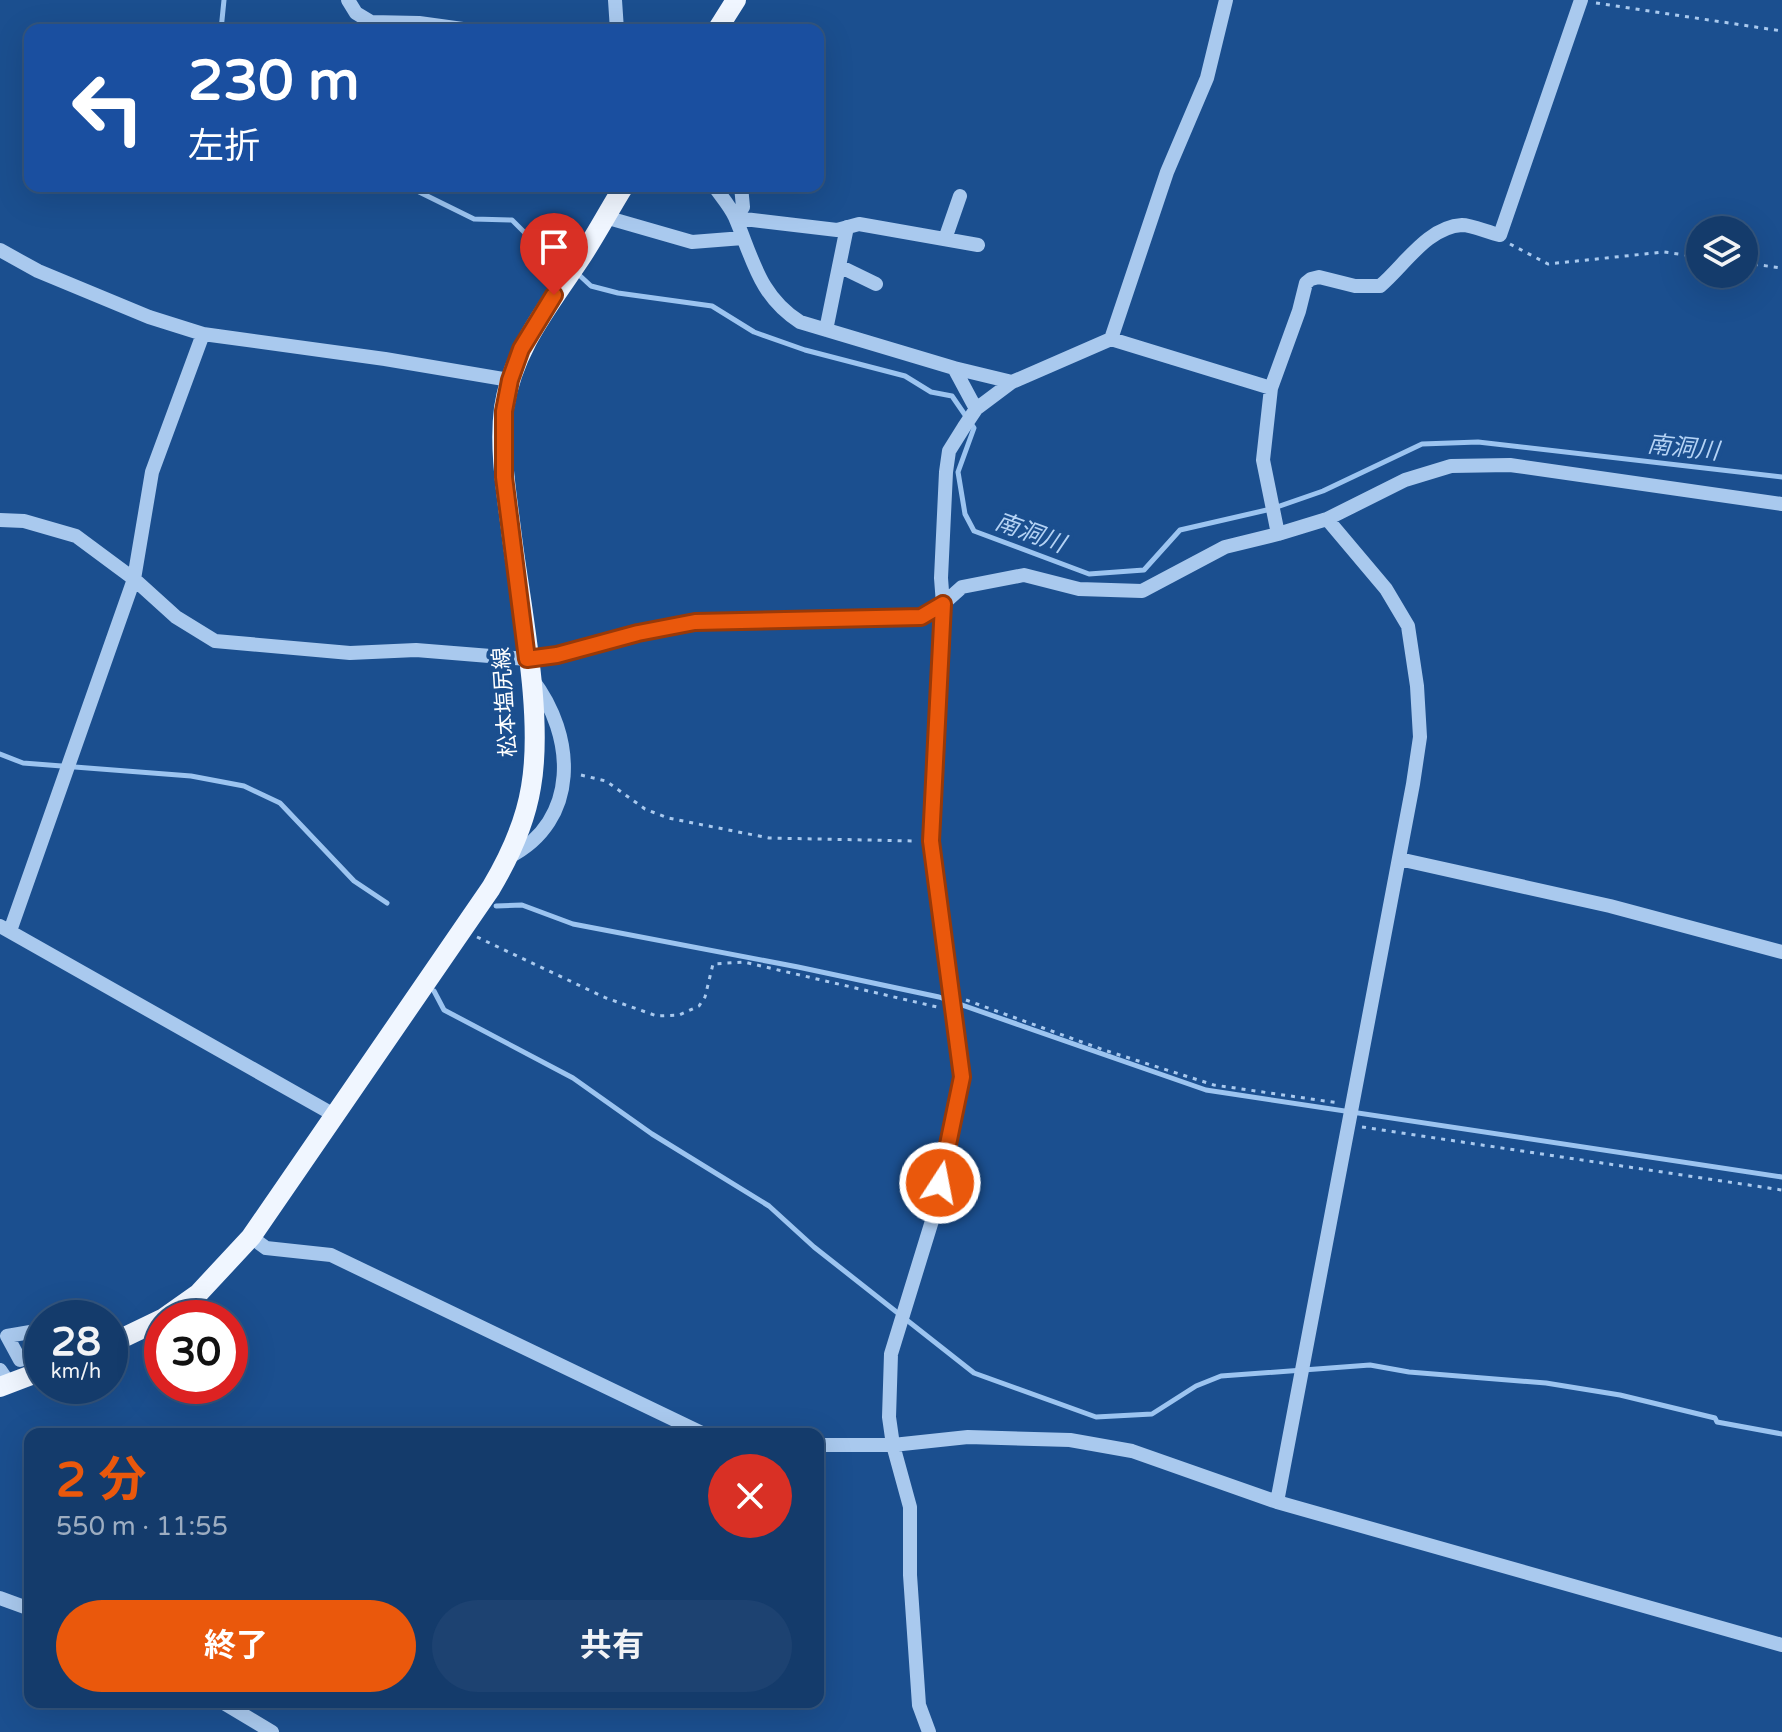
<!DOCTYPE html>
<html lang="ja">
<head>
<meta charset="utf-8">
<style>
  :root { --surface:#143b6b; --page:#1d4271; --text:#f1f3f6; --muted:#9dadc1; --line:#33557e; --accent:#ea580c }
  body { margin:0; font-family:"Varela Round","Noto Sans JP",sans-serif; background:var(--page); color:var(--text); height:100vh; display:flex; flex-direction:column; font-size:30px; white-space:nowrap }
  * { box-sizing:border-box; margin:0 }
  p { font-size:26px; color:var(--muted) }
  .icon { flex:none; width:44px; height:44px; fill:none; stroke:currentColor; stroke-width:2; stroke-linecap:round; stroke-linejoin:round }
  .map { position:relative; flex:1; overflow:hidden }
  .sheet { position:absolute; left:24px; top:1428px; width:800px; height:280px; display:flex; flex-direction:column; background:var(--surface); border-radius:16px; box-shadow:0 8px 32px #0002,0 0 0 2px var(--line) }
  .sheet>* { flex:none }
  .top-card { position:absolute; left:24px; top:24px; width:800px; height:168px; border-radius:16px; box-shadow:0 8px 32px #0002,0 0 0 2px var(--line); background:#1a4fa0; color:#fff; overflow:hidden }
  .tools { position:absolute; left:1686px; top:216px; display:grid; gap:16px }
  .tools a { display:grid; place-items:center; width:72px; height:72px; border-radius:50%; background:var(--surface); box-shadow:0 8px 32px #0002,0 0 0 2px var(--line); font-size:40px }
  .speed { position:absolute; left:24px; top:1300px; display:flex; gap:16px; font-size:40px; font-weight:700; text-align:center }
  .speed>* { display:grid; place-content:center; width:104px; height:104px; border-radius:50%; background:var(--surface); box-shadow:0 8px 32px #0002,0 0 0 2px var(--line); line-height:1 }
  .speed small { font-size:20px; font-weight:400 }
  .speed .limit { border:12px solid #d22; background:#fff; color:#111 }
  .pin { position:absolute; display:grid; place-items:center; width:68px; height:68px; color:#fff; margin:-82px -34px; border-radius:50% 50% 50% 0; rotate:-45deg; box-shadow:0 0 8px #0007 }
  .pin .icon { rotate:45deg }
  .me { position:absolute; width:88px; margin:-44px; rotate:11deg; stroke-linejoin:round; filter:drop-shadow(0 0 6px #0008) }
  .turn { display:flex; align-items:center; gap:28px; height:168px; padding:0 32px; font-size:36px }
  .turn .icon { width:104px; height:104px; stroke-width:2.5 }
  .turn b { display:block; font-size:56px; line-height:68px }
  .round { display:grid; place-items:center; flex:none; width:84px; height:84px; border-radius:42px; background:var(--page) }
  .headline { display:flex; align-items:center; justify-content:space-between; height:136px; padding:0 32px }
  h1 { font-size:48px; font-weight:700; line-height:60px; color:var(--accent) }
  .button { display:flex; gap:16px; margin-top:auto; padding:16px 32px }
  .button a { flex:1; height:92px; border-radius:48px; background:var(--accent); color:#fff; font-size:32px; font-weight:700; line-height:92px; text-align:center }
  .button a+a { background:var(--page); color:var(--text) }
  .map>svg:first-child { display:block }
  .lines { fill:none; stroke-linecap:round; stroke-linejoin:round }
  .stream { stroke:#9cc4f0; stroke-width:5 }
  .path { stroke:#a9c9ee; stroke-width:3; stroke-dasharray:4 6; stroke-linecap:butt }
  .minor { stroke:#a9c9ee; stroke-width:14 }
  .major { stroke:#f0f6ff; stroke-width:20 }
  .route-casing { stroke:#983908; stroke-width:20 }
  .route { stroke:#ea580c; stroke-width:14 }
  .labels { text-anchor:middle; dominant-baseline:central; stroke-width:8; stroke-linejoin:round; paint-order:stroke }
  .street-label { font-size:22px; fill:#fff; stroke:#1b4f8f }
  .water-label { font-size:24px; font-style:italic; fill:#b5d3f5; stroke:#1b4f8f }
</style>
</head>
<body>
<div class="map">
<svg width="1782" height="1732" viewBox="0 0 1782 1732">
  <rect width="100%" height="100%" fill="#1b4f8f"/>
  <g class="lines">
    <path class="stream" d="M221,30L224,0
      M407,186L474,219L512,220L534,242L552,249L569,266
      M577,273L591,286L618,293L712,306L754,332L805,350L905,376L931,392L952,396L974,428L958,472L965,514L974,531L1089,574L1144,570L1180,530L1271,509L1323,491L1422,444L1478,442L1782,477
      M0,754L23,763L191,776L244,786L280,803L354,881L387,903
      M496,906L522,905L573,924L798,967L939,997L1206,1090L1782,1177
      M434,991L444,1010L573,1078L652,1134L769,1206L814,1247L974,1373L1096,1417L1152,1414L1196,1386L1221,1376L1370,1365L1409,1372L1546,1383L1620,1395L1715,1418L1717,1422L1782,1434"/>
    <path class="path" d="M1596,3L1782,31
      M1510,244L1548,264L1664,252L1700,257
      M1744,263L1782,268
      M581,775L606,781L645,809L668,818L769,838L915,841
      M477,937L606,998L657,1016L679,1015L699,1006L705,997L713,964L744,962L937,1007
      M966,1000L1104,1050L1214,1085L1339,1103
      M1362,1127L1782,1190"/>
    <path class="minor" d="M348,0L356,13L371,22L419,23L470,30
      M615,0L617,30
      M714,186C721,196 730,206 735,217C753,259 759,296 800,322L954,368L1012,382
      M741,186L743,207L736,218L837,230L859,224L978,245
      M605,217L692,242L743,238
      M945,239L960,196
      M0,250L38,271L149,317L203,334L385,359L510,380
      M839,266L876,284
      M826,330L847,227
      M1111,339L1167,172L1207,78L1226,0
      M954,368L976,409
      M0,520L24,521L76,536L134,579L176,617L215,641L350,653L416,650L527,659L557,655L638,633L695,622L921,617L943,604L962,587L1024,575L1079,589L1142,591L1225,547L1278,534L1327,519L1405,480L1451,466L1510,465L1782,504
      M1278,534L1263,460L1271,388L1299,311L1306,283L1311,279L1319,277L1355,286H1380C1404,266 1427,227 1462,225C1472,225 1489,233 1500,235L1581,0
      M509,857C580,821 576,736 532,679
      M1399,859L1610,906L1782,952
      M0,926L336,1116
      M10,931L134,579L152,472L203,334
      M251,1237L266,1248L331,1255L704,1434
      M42,1330L7,1336L20,1360L42,1352
      M0,1370L9,1383
      M818,1445H893L968,1437L1070,1440L1132,1451L1277,1502L1782,1645
      M1277,1502L1413,784L1420,737L1417,686L1408,626L1386,589L1327,519
      M0,1598L30,1609
      M222,1702L272,1732
      M929,1732L919,1705L910,1575V1507L893,1445L889,1417L891,1354L935,1211L962,1077L931,841L943,604L941,578L946,472L949,451L964,427L976,409L1012,382L1111,339L1271,388"/>
    <path class="major" d="M717,30L736,0
      M164,1318L198,1294L251,1237L491,888C510,856 525,824 531,787C544,713 520,605 511,529C506,490 499,447 504,408C513,349 548,307 580,259C596,235 609,210 624,186
      M110,1344L162,1319
      M0,1387L42,1371"/>
  </g>
  <g class="lines">
    <g class="route-casing">
      <path id="route" d="M554,295L521,349L510,380L504,411V477L527,659L557,655L638,633L695,622L921,617L943,604L931,841L962,1077L940,1183"/>
    </g>
    <use href="#route" class="route"/>
  </g>
  <g class="labels">
    <g class="street-label">
      <text transform="translate(505 702) rotate(-94)">松本塩尻線</text>
    </g>
    <g class="water-label">
      <text transform="translate(1683 448) rotate(6)">南洞川</text>
      <text transform="translate(1030 533) rotate(20)">南洞川</text>
    </g>
  </g>
</svg>
<div class="tools">
<a><svg class="icon" aria-label="layers" viewBox="0 0 24 24"><path d="M12 4l9 5-9 5-9-5zM3 14l9 5 9-5"/></svg></a>
</div>
<div class="speed"><div>28<small>km/h</small></div><div class="limit">30</div></div>
<div class="pin" style="left:554px;top:295px;background:#d93025"><svg class="icon" aria-label="arrive" viewBox="0 0 24 24"><path d="M6 21V4h12l-3 4 3 4H6"/></svg></div>
<svg class="me" style="left:940px;top:1183px" viewBox="-20 -20 40 40"><circle r="17" fill="#ea580c" stroke="#fff" stroke-width="3"/><path d="M0-11L8 9 0 5-8 9z" fill="#fff"/></svg>
<div class="top-card">
<div class="turn"><svg class="icon" aria-label="left" viewBox="0 0 24 24"><path d="M17 20v-9H6M10 6l-5 5 5 5"/></svg><div><b>230 m</b>左折</div></div>
</div>
<section class="sheet">
<div class="headline"><div><h1>2 分</h1><p>550 m · 11:55</p></div><a class="round" style="background:#d93025;color:#fff"><svg class="icon" aria-label="close" viewBox="0 0 24 24"><path d="M6 6l12 12M18 6L6 18"/></svg></a></div>
<div class="button"><a>終了</a><a>共有</a></div>
</section>
</div>
</body>
</html>
